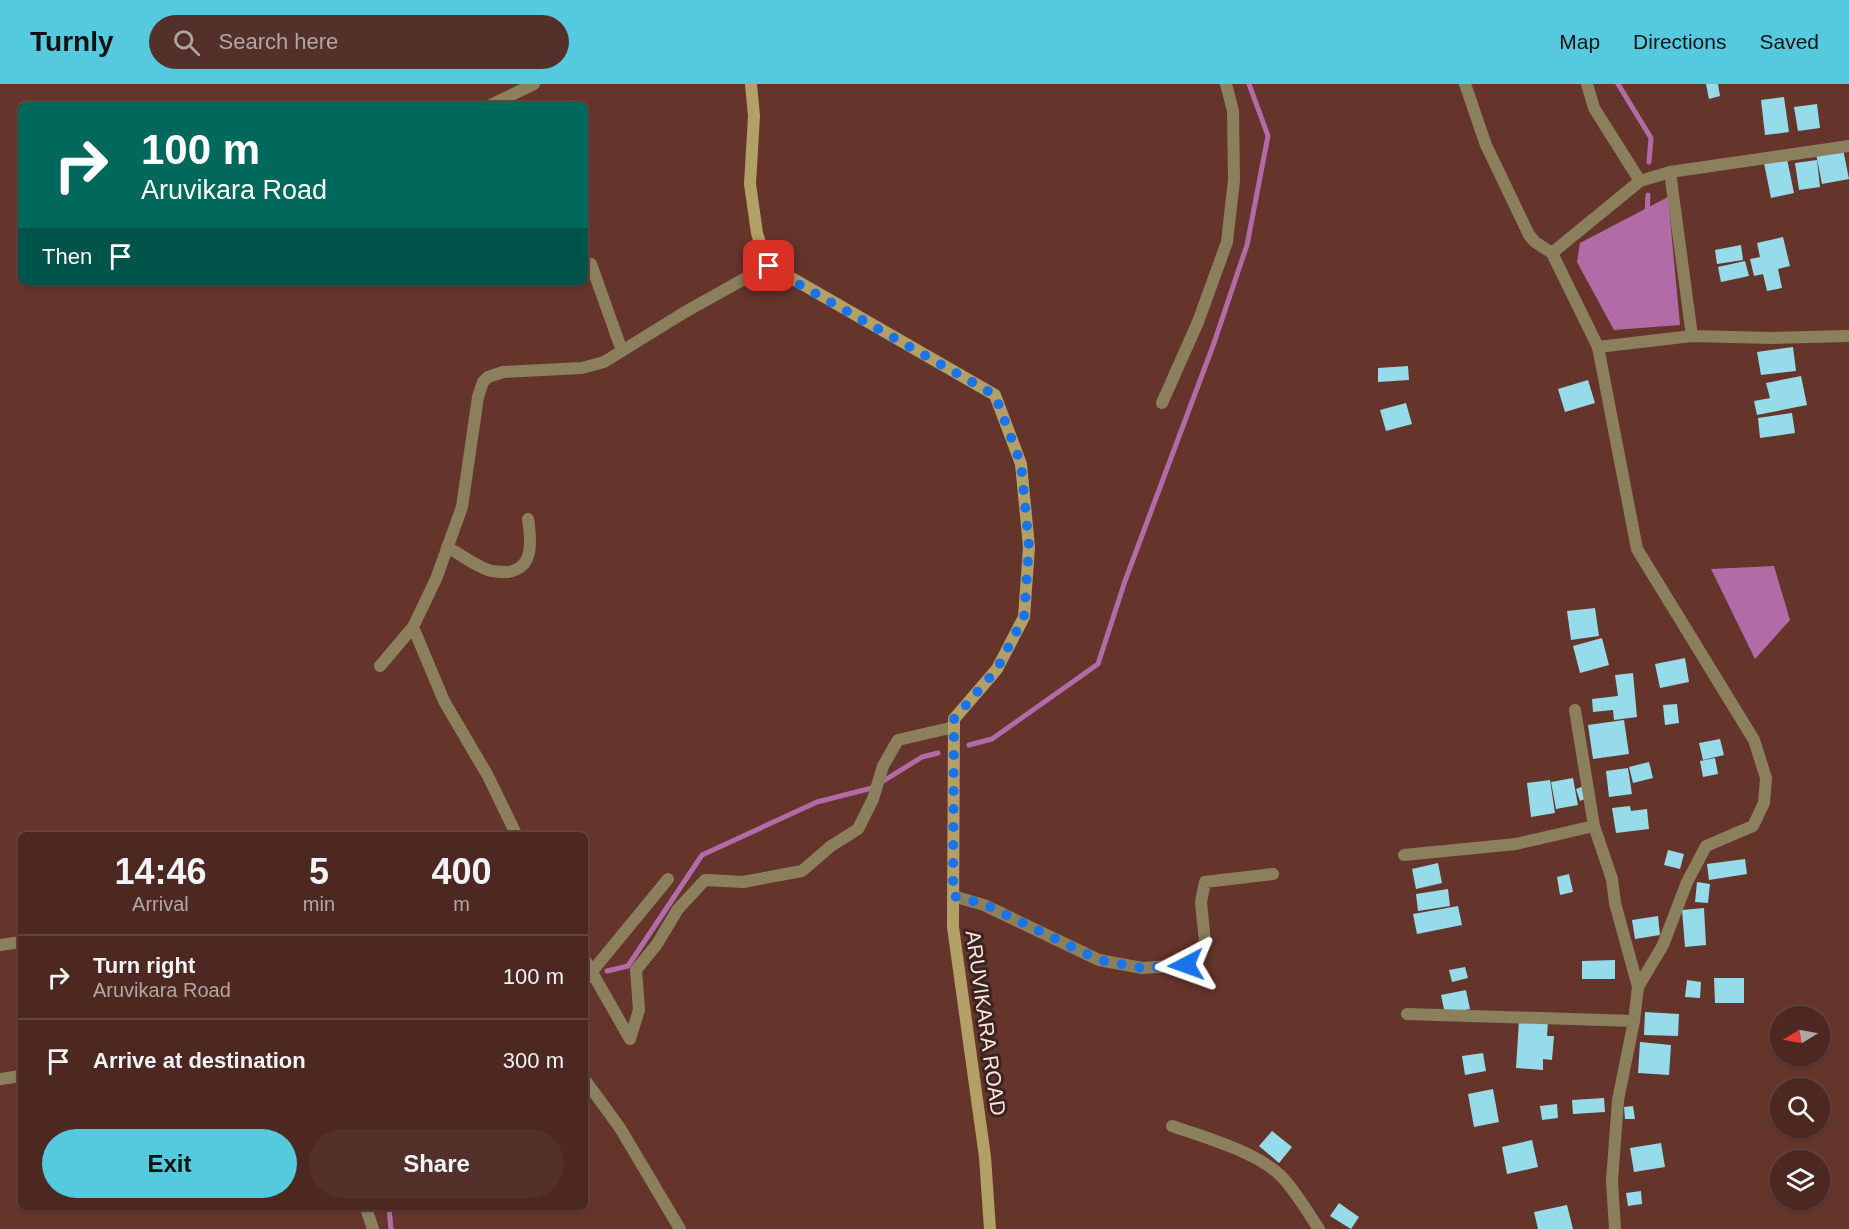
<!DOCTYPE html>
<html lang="en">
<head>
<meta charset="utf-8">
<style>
  :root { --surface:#4c2821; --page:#53302a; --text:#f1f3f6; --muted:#b2a6a5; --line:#63443f; --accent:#55cadf }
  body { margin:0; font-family:Helvetica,sans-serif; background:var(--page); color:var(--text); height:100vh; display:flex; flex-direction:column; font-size:22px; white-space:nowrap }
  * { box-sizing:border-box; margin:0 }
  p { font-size:20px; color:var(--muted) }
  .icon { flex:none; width:33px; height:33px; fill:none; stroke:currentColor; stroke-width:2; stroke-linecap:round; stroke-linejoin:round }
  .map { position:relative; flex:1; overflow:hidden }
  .drawer { position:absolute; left:18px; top:748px; width:570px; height:378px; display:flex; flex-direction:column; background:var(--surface); border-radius:9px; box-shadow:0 2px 4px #0004,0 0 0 2px var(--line) }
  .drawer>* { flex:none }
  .top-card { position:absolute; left:18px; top:18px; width:570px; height:183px; border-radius:9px; box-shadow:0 2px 4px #0004,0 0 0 2px var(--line); background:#00695c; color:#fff; overflow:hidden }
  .needle { width:39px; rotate:260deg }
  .fabs { position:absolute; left:1770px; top:922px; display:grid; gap:12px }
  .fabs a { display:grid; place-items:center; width:60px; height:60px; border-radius:50%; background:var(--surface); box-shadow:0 2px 4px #0004,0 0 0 2px var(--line); font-size:30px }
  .pin { position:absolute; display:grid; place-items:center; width:51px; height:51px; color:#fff; margin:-26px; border-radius:12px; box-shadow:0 3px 9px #0006 }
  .me { position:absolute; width:66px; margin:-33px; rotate:266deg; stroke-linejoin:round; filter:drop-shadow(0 0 4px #0008) }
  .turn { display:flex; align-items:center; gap:21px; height:126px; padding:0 24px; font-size:27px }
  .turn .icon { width:78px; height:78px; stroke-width:2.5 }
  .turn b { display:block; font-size:42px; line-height:51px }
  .then { display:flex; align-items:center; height:57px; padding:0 24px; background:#0003; gap:12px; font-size:22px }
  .eta { display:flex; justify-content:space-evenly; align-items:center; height:102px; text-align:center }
  .eta b { font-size:36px; font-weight:800; line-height:42px }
  .action { display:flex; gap:12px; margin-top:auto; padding:12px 24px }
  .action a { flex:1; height:69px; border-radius:36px; background:var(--accent); color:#111; font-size:24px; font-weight:800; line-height:69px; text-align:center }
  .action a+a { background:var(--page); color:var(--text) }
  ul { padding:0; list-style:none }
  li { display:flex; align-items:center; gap:18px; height:84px; padding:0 24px; border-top:2px solid var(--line) }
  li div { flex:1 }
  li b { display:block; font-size:22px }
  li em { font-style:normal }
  header { display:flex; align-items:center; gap:36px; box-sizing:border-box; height:84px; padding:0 30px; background:var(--accent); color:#111 }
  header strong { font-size:28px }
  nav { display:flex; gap:33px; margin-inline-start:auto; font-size:21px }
  .search { width:420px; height:54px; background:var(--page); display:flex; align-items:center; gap:15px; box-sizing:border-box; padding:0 21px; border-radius:33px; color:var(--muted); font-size:22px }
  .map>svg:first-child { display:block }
  .water { fill:#b16ca7 }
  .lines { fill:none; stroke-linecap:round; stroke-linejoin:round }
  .stream { stroke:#b16ca7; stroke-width:5 }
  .building { fill:#96dbe9 }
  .minor { stroke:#8c805c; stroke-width:12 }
  .secondary { stroke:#b3a066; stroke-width:12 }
  .route { stroke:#1a73e8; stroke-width:10; stroke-dasharray:0 18 }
  .labels { text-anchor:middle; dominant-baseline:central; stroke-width:6; stroke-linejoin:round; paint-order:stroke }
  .street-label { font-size:21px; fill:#fee5df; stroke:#3b2420 }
</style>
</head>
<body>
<header>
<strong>Turnly</strong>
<div class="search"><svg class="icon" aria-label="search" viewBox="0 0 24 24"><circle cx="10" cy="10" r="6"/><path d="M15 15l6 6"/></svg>Search here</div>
<nav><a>Map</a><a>Directions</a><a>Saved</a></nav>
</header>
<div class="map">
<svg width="1849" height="1145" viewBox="0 0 1849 1145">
  <rect width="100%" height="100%" fill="#65352c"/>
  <path class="water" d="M1668,113L1680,241L1614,246L1577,178L1580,159Z
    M1774,482L1790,536L1755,575L1711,485Z"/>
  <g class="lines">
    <path class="stream" d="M1618,0L1651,54L1649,78
      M1647,131L1648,111
      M969,661L992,655L1098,580L1125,497L1214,259L1247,161L1268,52L1249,0
      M607,887L628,882L702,771L817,718L872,704L922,673L938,669
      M389,1124L391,1145"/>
  </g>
  <path class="building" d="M1706,0H1718L1720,12L1709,15Z
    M1784,13L1789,48L1765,51L1761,16Z
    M1817,20L1820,44L1798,47L1794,23Z
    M1843,65L1849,95L1822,100L1816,70Z
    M1787,75L1794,109L1771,114L1764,79Z
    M1817,76L1820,103L1799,106L1795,79Z
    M1783,153L1790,182L1778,185L1782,204L1767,207L1763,190L1754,192L1750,175L1760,173L1757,159Z
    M1741,161L1743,176L1717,180L1715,166Z
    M1745,177L1749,192L1721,198L1718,183Z
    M1793,263L1796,287L1761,291L1757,268Z
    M1408,282L1409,296L1378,298V284Z
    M1801,292L1807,321L1757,331L1754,317L1770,314L1766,299Z
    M1588,296L1595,319L1565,328L1558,305Z
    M1406,319L1412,340L1386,347L1380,326Z
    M1792,329L1795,349L1760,354L1758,334Z
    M1595,524L1599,552L1571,556L1567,527Z
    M1602,554L1609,581L1580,589L1573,562Z
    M1685,574L1689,598L1660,604L1655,580Z
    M1633,589L1637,633L1614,636L1613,626L1593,628L1592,615L1618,612L1615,591Z
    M1677,620L1679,639L1665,641L1663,621Z
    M1624,636L1629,670L1593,675L1588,641Z
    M1720,655L1724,671L1703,676L1699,659Z
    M1715,674L1718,690L1703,693L1700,677Z
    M1649,678L1653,694L1633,699L1629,683Z
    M1628,684L1632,710L1609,713L1606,687Z
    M1573,694L1578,721L1556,725L1551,698Z
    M1550,696L1555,729L1531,733L1527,699Z
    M1584,702L1588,714L1580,717L1576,705Z
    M1630,722L1631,727L1647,725L1649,745L1616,749L1612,724Z
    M1668,766L1684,770L1680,785L1664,781Z
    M1745,775L1747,790L1709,796L1707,780Z
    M1438,779L1442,799L1416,805L1412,785Z
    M1569,790L1573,808L1560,811L1557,793Z
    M1697,798L1710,800L1708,819L1695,818Z
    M1448,805L1450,822L1418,827L1416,810Z
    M1458,822L1462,841L1417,850L1413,830Z
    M1704,824L1706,861L1685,863L1682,826Z
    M1658,832L1660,851L1635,855L1632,836Z
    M1615,876V895H1582V877Z
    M1465,883L1468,894L1452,898L1449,886Z
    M1714,894H1744V919H1715Z
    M1687,896L1701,898L1700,914L1685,913Z
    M1466,906L1470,925L1445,930L1441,911Z
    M1645,928L1679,930L1678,952L1644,951Z
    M1519,936L1548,938L1547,952H1554L1552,976L1543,975V986L1516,984Z
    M1640,958L1671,961L1669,991L1638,989Z
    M1483,969L1486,987L1465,991L1462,972Z
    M1493,1005L1499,1038L1474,1043L1468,1010Z
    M1604,1014L1605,1028L1573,1030L1572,1016Z
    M1557,1020L1558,1034L1542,1036L1540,1022Z
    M1633,1022L1635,1035H1625L1624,1023Z
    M1272,1047L1292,1063L1279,1079L1259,1062Z
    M1532,1056L1538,1083L1507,1090L1502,1063Z
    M1661,1059L1665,1083L1634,1088L1630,1064Z
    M1641,1107L1642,1120L1628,1122L1626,1109Z
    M1339,1119L1359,1133L1351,1145L1330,1132Z
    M1567,1121L1573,1145H1538L1534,1128Z"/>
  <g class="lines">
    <path class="minor" d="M1465,0L1486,61L1529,151L1535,158L1552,169L1640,97L1670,88L1849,62
      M1587,0L1594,24L1640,97
      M491,21L534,0
      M1670,88L1692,252
      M1552,169L1598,263L1637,465L1754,656L1766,694L1764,719L1753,742L1706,762L1687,798L1663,861L1638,903L1634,937L1618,1016L1612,1097L1615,1145
      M591,180L622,267
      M1598,263L1692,252L1772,254L1849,252
      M1162,319L1198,238L1227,158L1234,96L1233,27L1226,0
      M447,463C460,470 474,481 488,486C494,488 501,488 507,488C535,485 531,455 528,435
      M413,543L444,617L488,692L517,752
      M380,582L413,543L436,495L462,423L478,313L483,298L488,293L503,288L582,284L604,278L685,228L769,181
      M1575,626L1594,742L1612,795L1615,819L1638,903
      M1404,771L1516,760L1594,742
      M953,812L984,821L1099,876L1142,884L1186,881L1205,858L1201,818L1205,798L1273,790
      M0,861L21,858
      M585,876L630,955
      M585,896L668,795
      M1407,930L1634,937
      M630,955L639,926L636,886L657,860L678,825L705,796L743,798L802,787L831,762L858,745L873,715L883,682L898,656L954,643
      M0,995L21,992
      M585,996L620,1044L680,1145
      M1172,1042C1204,1053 1257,1068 1281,1092C1295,1106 1308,1129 1319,1145
      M366,1124L373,1145"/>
    <path class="secondary" d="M751,0L754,32L750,100L757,149L761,162L769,181L995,311L1021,380L1029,463L1024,533L997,585L954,635L953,843L985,1073L990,1145"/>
  </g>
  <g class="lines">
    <path class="route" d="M769,182L795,198L995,311L1021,380L1029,462L1024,533L997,585L954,635L953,812L984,820L1099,876L1142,884L1186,881"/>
  </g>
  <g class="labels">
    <g class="street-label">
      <text transform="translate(986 939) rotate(82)">ARUVIKARA ROAD</text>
    </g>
  </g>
</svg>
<div class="fabs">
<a><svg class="needle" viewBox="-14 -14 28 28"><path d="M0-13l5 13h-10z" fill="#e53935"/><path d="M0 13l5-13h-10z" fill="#b2a6a5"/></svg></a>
<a><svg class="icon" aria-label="search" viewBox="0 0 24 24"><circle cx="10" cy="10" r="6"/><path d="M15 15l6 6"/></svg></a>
<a><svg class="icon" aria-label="layers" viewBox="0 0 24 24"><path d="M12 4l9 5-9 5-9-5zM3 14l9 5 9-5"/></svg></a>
</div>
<div class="pin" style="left:769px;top:182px;background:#d93025"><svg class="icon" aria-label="arrive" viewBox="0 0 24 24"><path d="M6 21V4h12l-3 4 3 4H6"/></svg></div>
<svg class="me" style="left:1186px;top:881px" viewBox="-20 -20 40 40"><path d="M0-17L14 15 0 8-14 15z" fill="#1a73e8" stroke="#fff" stroke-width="4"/></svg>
<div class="top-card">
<div class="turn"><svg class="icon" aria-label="right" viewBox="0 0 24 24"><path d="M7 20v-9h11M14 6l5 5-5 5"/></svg><div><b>100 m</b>Aruvikara Road</div></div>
<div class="then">Then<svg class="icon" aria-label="arrive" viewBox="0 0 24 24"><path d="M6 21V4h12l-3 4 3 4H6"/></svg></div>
</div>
<section class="drawer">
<div class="eta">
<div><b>14:46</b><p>Arrival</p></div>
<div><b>5</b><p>min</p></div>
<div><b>400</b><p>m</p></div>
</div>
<ul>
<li><svg class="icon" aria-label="right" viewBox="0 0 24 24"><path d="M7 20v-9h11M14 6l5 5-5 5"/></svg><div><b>Turn right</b><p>Aruvikara Road</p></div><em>100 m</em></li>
<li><svg class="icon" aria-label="arrive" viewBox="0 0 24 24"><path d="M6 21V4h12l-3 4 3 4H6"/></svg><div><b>Arrive at destination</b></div><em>300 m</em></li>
</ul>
<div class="action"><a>Exit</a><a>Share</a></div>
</section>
</div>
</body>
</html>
